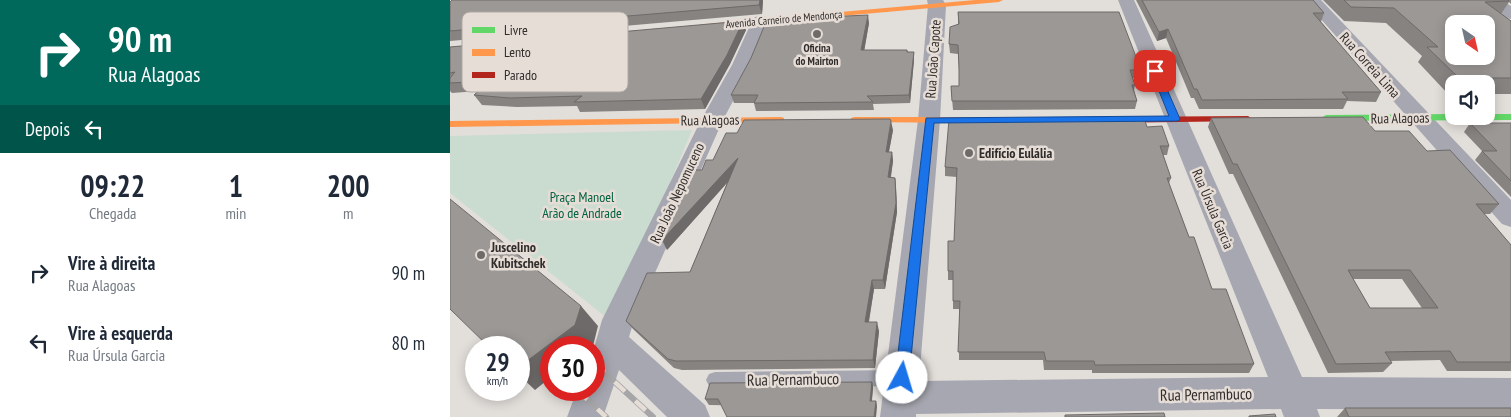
<!DOCTYPE html>
<html lang="pt">
<head>
<meta charset="utf-8">
<style>
  :root { --surface:#fff; --page:#f6f6f7; --text:#1f2937; --muted:#747a83 }
  body { margin:0; font-family:"PT Sans Narrow",sans-serif; background:var(--page); color:var(--text); height:100vh; display:flex; flex-direction:column; font-size:19px; white-space:nowrap }
  * { box-sizing:border-box; margin:0 }
  p { font-size:16px; color:var(--muted) }
  .icon { flex:none; width:28px; height:28px; fill:none; stroke:currentColor; stroke-width:2; stroke-linecap:round; stroke-linejoin:round }
  .map { position:relative; flex:1; overflow:hidden }
  .sheet { display:flex; flex-direction:column; background:var(--surface); width:450px }
  .sheet>* { flex:none }
  .top-card { background:#00695c; color:#fff; overflow:hidden }
  .needle { width:32px; rotate:146deg }
  .buttons { position:absolute; left:995px; top:15px; display:grid; gap:10px }
  .buttons a { display:grid; place-items:center; width:50px; height:50px; border-radius:10px; background:var(--surface); box-shadow:0 2px 12px #0003; font-size:25px }
  .speed { position:absolute; left:15px; top:336px; display:flex; gap:10px; font-size:25px; font-weight:700; text-align:center }
  .speed>* { display:grid; place-content:center; width:65px; height:65px; border-radius:50%; background:var(--surface); box-shadow:0 2px 12px #0003; line-height:1 }
  .speed small { font-size:12px; font-weight:400 }
  .speed .limit { border:8px solid #d22; background:#fff; color:#111 }
  .pin { position:absolute; display:grid; place-items:center; width:42px; height:42px; color:#fff; margin:-21px; border-radius:10px; box-shadow:0 2px 8px #0006 }
  .me { position:absolute; width:55px; margin:-28px; rotate:6deg; stroke-linejoin:round; filter:drop-shadow(0 0 4px #0008) }
  .turn { display:flex; align-items:center; gap:18px; height:105px; padding:0 25px; font-size:22px }
  .turn .icon { width:65px; height:65px; stroke-width:2.5 }
  .turn b { display:block; font-size:35px; line-height:42px }
  .then { display:flex; align-items:center; height:48px; padding:0 25px; background:#0003; gap:10px; font-size:19px }
  .eta { display:flex; justify-content:space-evenly; align-items:center; height:85px; text-align:center }
  .eta b { font-size:30px; font-weight:700; line-height:35px }
  ul { padding:0; list-style:none }
  li { display:flex; align-items:center; gap:15px; height:70px; padding:0 25px }
  li div { flex:1 }
  li b { display:block; font-size:19px }
  li em { font-style:normal }
  main { display:flex; flex:1; min-height:0 }
  .map>svg:first-child { display:block }
  .green { fill:#cadcd0 }
  .lines { fill:none; stroke-linecap:round; stroke-linejoin:round }
  .lane { fill:#a6a7b0; fill-rule:evenodd }
  .street { fill:#a6a7b0; fill-rule:evenodd }
  .fast { fill:#63d668; fill-rule:evenodd }
  .slow { fill:#ff974d; fill-rule:evenodd }
  .jam { fill:#b3261e; fill-rule:evenodd }
  .rail-casing { stroke:#a6a5a7; stroke-width:6 }
  .rail { stroke:#e6ddd7; stroke-width:4.5; stroke-dasharray:14; stroke-linecap:butt }
  .wall { fill:#868381; fill-rule:evenodd }
  .shaded-wall { fill:#6d6a69 }
  .building { fill:#9c9896; stroke:#6d6a69; fill-rule:evenodd }
  .route { fill:#1a73e8; stroke:#114b97 }
  .poi-dot { fill:#6f6b68; stroke:#e6ddd7; stroke-width:2 }
  .labels { text-anchor:middle; dominant-baseline:central; stroke-width:5; stroke-linejoin:round; paint-order:stroke }
  .far-street-label { font-size:11px; fill:#312d2b; stroke:#e6ddd7 }
  .far-poi-label { font-size:11px; font-weight:bold; fill:#312d2b; stroke:#e6ddd7 }
  .street-label { font-size:14px; fill:#312d2b; stroke:#e6ddd7 }
  .poi-label { font-size:14px; font-weight:bold; fill:#312d2b; stroke:#e6ddd7; text-anchor:start }
  .park-label { font-size:14px; fill:#006240; stroke:#e6ddd7 }
  .near-street-label { font-size:16px; fill:#312d2b; stroke:#e6ddd7 }
  .key { fill:#e6ddd7; stroke:#b0a8a3; stroke-width:1 }
  .key-label { font-size:14px; fill:#312d2b }
</style>
</head>
<body>
<main>
<section class="sheet">
<div class="top-card">
<div class="turn"><svg class="icon" aria-label="right" viewBox="0 0 24 24"><path d="M7 20v-9h11M14 6l5 5-5 5"/></svg><div><b>90 m</b>Rua Alagoas</div></div>
<div class="then">Depois<svg class="icon" aria-label="left" viewBox="0 0 24 24"><path d="M17 20v-9H6M10 6l-5 5 5 5"/></svg></div>
</div>
<div class="eta">
<div><b>09:22</b><p>Chegada</p></div>
<div><b>1</b><p>min</p></div>
<div><b>200</b><p>m</p></div>
</div>
<ul>
<li><svg class="icon" aria-label="right" viewBox="0 0 24 24"><path d="M7 20v-9h11M14 6l5 5-5 5"/></svg><div><b>Vire à direita</b><p>Rua Alagoas</p></div><em>90 m</em></li>
<li><svg class="icon" aria-label="left" viewBox="0 0 24 24"><path d="M17 20v-9H6M10 6l-5 5 5 5"/></svg><div><b>Vire à esquerda</b><p>Rua Úrsula Garcia</p></div><em>80 m</em></li>
</ul>
</section>
<div class="map">
<svg width="1061" height="417" viewBox="0 0 1061 417">
  <rect width="100%" height="100%" fill="#e2deda"/>
  <path class="green" d="M242,130L162,322L0,193V136Z"/>
  <g class="lines">
    <path class="lane" d="M452,370L458,372L461,378L458,384L452,386L265,388L259,386L256,380L259,374L265,372Z"/>
    <path class="street" d="M477,0H493L496,5L490,120L469,381L818,377L668,0H684L852,377L1061,378V410L867,409L870,417H834L831,409L466,414V417H430L468,120L478,5Z
      M854,0H871L1061,200V227L1052,224Z
      M1033,0H1052L1061,6V19L1055,18Z
      M311,16L317,17L320,21L302,65L273,120L184,320L179,337L255,405L260,417H217L169,370L153,417H117L127,390H144V348L152,320L251,120L282,65L302,21L305,17Z"/>
    <path class="fast" d="M1004,114V116H1036V114H1061V120L876,121L871,118L876,115Z"/>
    <path class="slow" d="M525,0H553L549,2L256,28L252,26L256,24Z
      M331,117L334,118V122L0,127V121Z
      M404,117H536L541,120L536,123L401,122V118Z"/>
    <path class="jam" d="M798,116L803,119L801,121L656,123L651,120L656,117Z"/>
    <g class="rail-casing">
      <path id="rail" d="M144,363L203,417
        M127,390L156,417"/>
    </g>
    <use href="#rail" class="rail"/>
  </g>
  <path class="wall" d="M2,0H313L312,14L0,41V2Z
    M686,0H863L874,13L871,22L931,92L926,102L897,101L893,109H749L744,98H741L716,38L707,41Z
    M873,0H1061V4L1059,2L1051,14L1061,21V94H1036V84H1004V94H998L968,62L972,56L936,23L894,21Z
    M508,12L691,70L689,79L683,78L685,85L684,91L687,101L685,109L503,110L501,86H509V72L508,54L500,53L499,44L508,24Z
    M419,23L414,50H457L458,52H464V60L460,103L423,104L424,110L306,111L304,103H284L281,95Z
    M296,30L280,64L255,109L130,112L127,106L67,107L32,105L24,95L28,91L2,93L0,91V47Z
    M761,118L925,131L977,151L1049,204L1040,214H1034L1061,245V371H997L990,360L940,361L942,363L933,372L878,373L783,174H779L758,127ZM903,279H952L972,308H920Z
    M1020,123H1061V197L1025,160L1032,151L1014,132Z
    M697,127L719,146L717,155H713L721,178L719,183L739,237L762,289L804,364L799,373H642V370H594L593,360H509V309H503V280H498V271L504,241L507,177L495,176V167Z
    M443,130L439,152H442L443,161L441,177L445,178L446,187L447,212L435,289H424L419,322L429,331L425,368L232,370L224,368L183,329L176,321L240,272L277,183L217,250L252,170L263,160Z
    M422,382L423,388L422,401H426L427,407L259,405L255,399Z
    M895,408L1061,417H887Z"/>
  <path class="shaded-wall" d="M310,0H313L312,14L309,5Z
    M418,15L419,23L413,58L411,50Z
    M293,21L296,30L280,64L255,109L251,99Z
    M718,29L716,38L707,41L709,32Z
    M464,52V60L460,103L459,95Z
    M441,121L443,130L437,161L436,152Z
    M442,152L443,161L439,187L438,177Z
    M288,158L291,167L217,250L212,240Z
    M445,178L446,187L447,212L435,289L433,280Z
    M422,280L424,289L417,331L415,322Z
    M131,306L148,326L143,346L140,348H101V377L85,390L69,375V367Z
    M427,322L429,331L425,368L423,360Z
    M422,382L423,388L421,407L420,401Z
    M426,401L427,407L426,417H424Z"/>
  <path class="building" d="M2,0H310L309,5L0,31V2Z
    M692,0H863L874,13H863L931,92H892L898,99L752,100L747,89H744L718,29L709,32Z
    M894,0H1058L1059,1L1035,2L1061,21V78H1009L977,47H988L944,8L901,7ZM1004,24H1036V56H1004Z
    M508,12H669L691,70H680L685,85H682L687,101H502L501,86H509V67L508,45L499,44L500,27L509,24Z
    M418,15L411,50H457V52H464L459,95L417,96L423,102L304,103L308,95H281L301,58L316,22L376,17Z
    M293,21L277,55L251,99L124,102L132,96L60,98L24,95L40,81L0,83V78L5,72L0,73V47Z
    M913,117L925,131H959L977,151L1000,150L1049,204H1026L1061,245V362H1007L1000,351L935,352L942,363L886,364L787,164H783L761,118ZM898,270H960L988,308H920Z
    M694,118L697,127L712,126L719,146H710L721,178H717L739,237H744L762,289H776L804,364L645,365L644,361H596L594,352H508L510,301H503V271H498V241H504L507,168L495,167L499,119Z
    M440,119L441,121L436,152H442L438,177L445,178L446,203L433,280H422L415,322H427L423,360L226,361L218,359L176,321L197,273L240,272L288,158L212,240L244,170H252L256,160H263L276,133H287L294,120Z
    M1020,123H1061V181L1032,151H1047Z
    M0,199L131,306L125,325L69,367V348H40L0,309Z
    M422,382L420,401H426L424,417H277L268,399H255L260,383Z
    M895,408H1061V417H899Z
    M714,413L715,417H615V415Z
    M825,414L826,417H799V416Z"/>
  <path class="route" d="M702,69L709,71L730,119L728,121L484,123L459,378L457,382L452,384L447,382L445,378L476,118L719,116L701,71Z"/>
  <g class="poi-dot">
    <circle cx="367" cy="34" r="5"/>
    <circle cx="519" cy="153" r="5"/>
    <circle cx="31" cy="255" r="5"/>
  </g>
  <g class="labels">
    <g class="far-street-label">
      <text transform="translate(334 19) rotate(-5)">Avenida Carneiro de Mendonça</text>
    </g>
    <g class="far-poi-label">
      <text x="367" y="48">Oficina<tspan x="367" dy="13">do Mairton</tspan></text>
    </g>
    <g class="street-label">
      <text transform="translate(483 59) rotate(-86)">Rua João Capote</text>
      <text transform="translate(920 65) rotate(48)">Rua Correia Lima</text>
      <text transform="translate(950 118) rotate(-1)">Rua Alagoas</text>
      <text transform="translate(260 120) rotate(-1)">Rua Alagoas</text>
      <text transform="translate(227 193) rotate(-65)">Rua João Nepomuceno</text>
      <text transform="translate(763 209) rotate(67)">Rua Úrsula Garcia</text>
    </g>
    <g class="poi-label">
      <text x="529" y="153">Edifício Eulália</text>
      <text x="41" y="247">Juscelino<tspan x="41" dy="16">Kubitschek</tspan></text>
    </g>
    <g class="park-label">
      <text x="132" y="197">Praça Manoel<tspan x="132" dy="16">Arão de Andrade</tspan></text>
    </g>
    <g class="near-street-label">
      <text transform="translate(343 379) rotate(-1)">Rua Pernambuco</text>
      <text transform="translate(756 394) rotate(-1)">Rua Pernambuco</text>
    </g>
  </g>
  <rect x="12" y="12" width="166" height="80" rx="8" class="key"/>
  <rect x="22" y="27" width="23" height="6" fill="#63d668"/>
  <rect x="22" y="49" width="23" height="7" fill="#ff974d"/>
  <rect x="22" y="72" width="23" height="6" fill="#b3261e"/>
  <g class="key-label">
    <text x="54" y="35">Livre</text>
    <text x="54" y="57">Lento</text>
    <text x="54" y="80">Parado</text>
  </g>
</svg>
<div class="buttons">
<a><svg class="needle" viewBox="-14 -14 28 28"><path d="M0-13l5 13h-10z" fill="#e53935"/><path d="M0 13l5-13h-10z" fill="#747a83"/></svg></a>
<a><svg class="icon" aria-label="sound" viewBox="0 0 24 24"><path d="M4 9h4l5-4v14l-5-4H4zM17 9q2 3 0 6"/></svg></a>
</div>
<div class="speed"><div>29<small>km/h</small></div><div class="limit">30</div></div>
<div class="pin" style="left:705px;top:71px;background:#d93025"><svg class="icon" aria-label="arrive" viewBox="0 0 24 24"><path d="M6 21V4h12l-3 4 3 4H6"/></svg></div>
<svg class="me" style="left:452px;top:378px" viewBox="-20 -20 40 40"><circle r="19" fill="#fff"/><path d="M0-13L10 11 0 6-10 11z" fill="#1a73e8"/></svg>
</div>
</main>
</body>
</html>
